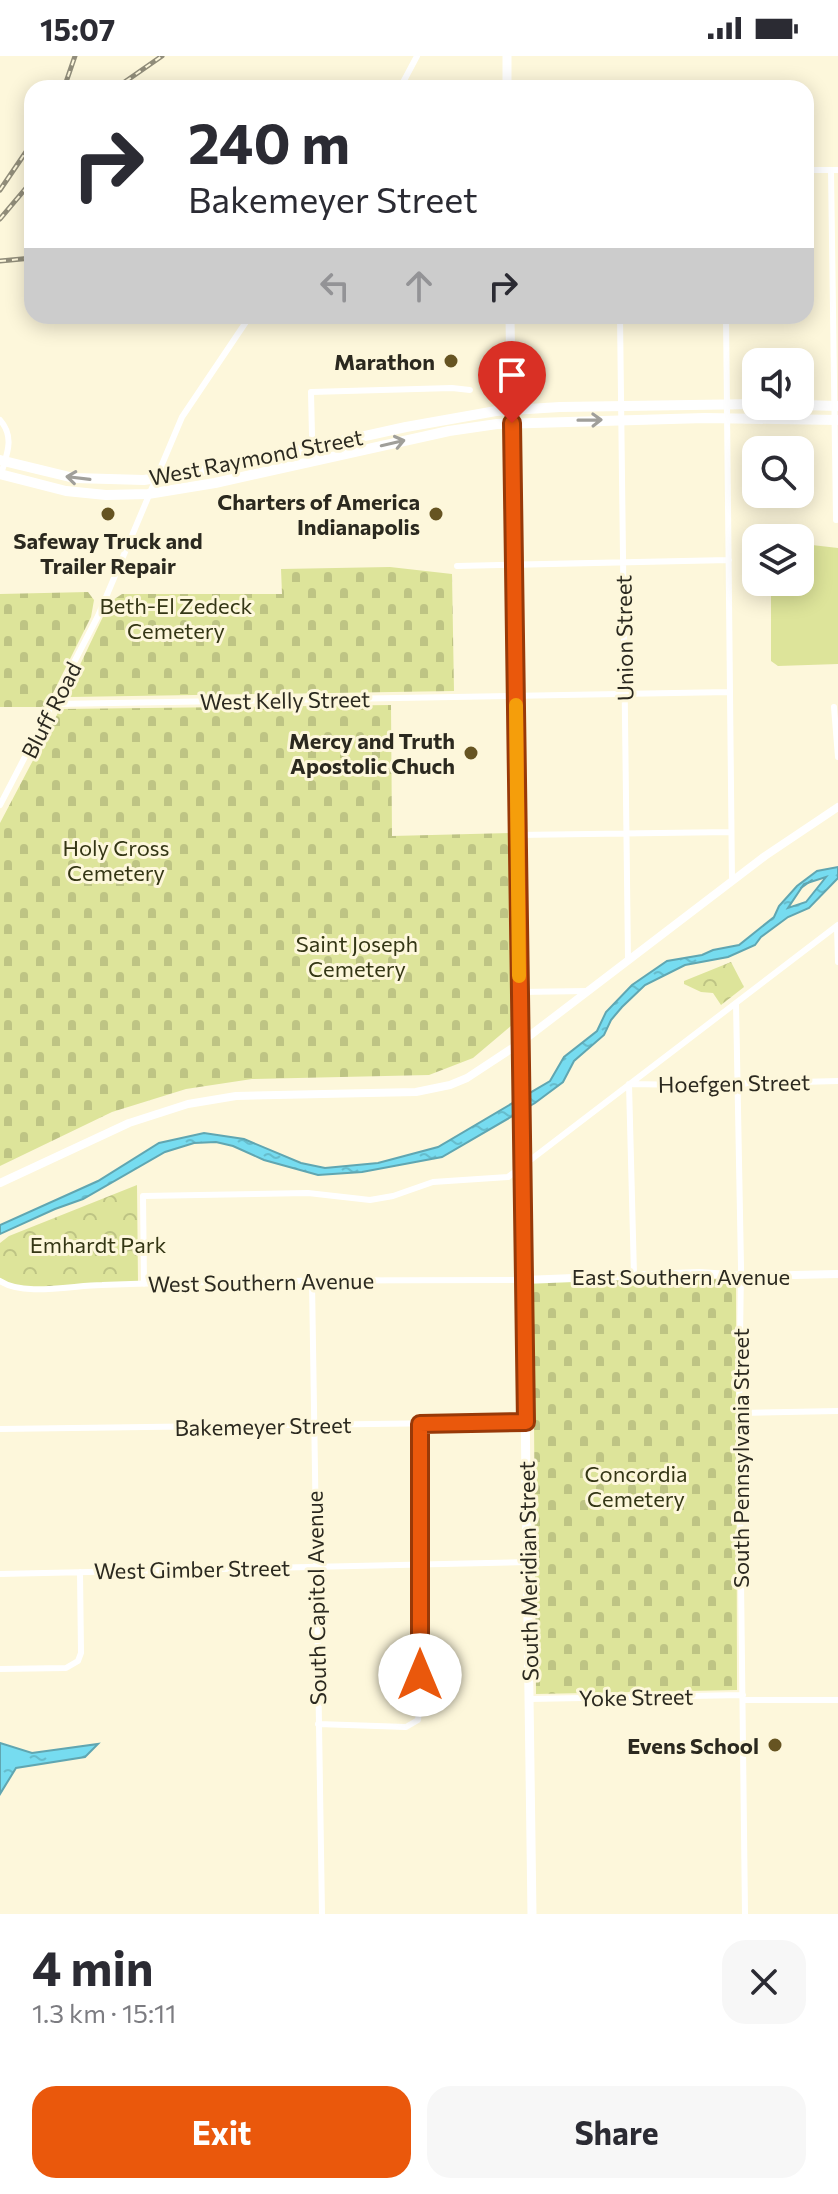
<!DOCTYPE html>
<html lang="en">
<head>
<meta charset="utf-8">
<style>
  :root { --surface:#fff; --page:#f7f7f7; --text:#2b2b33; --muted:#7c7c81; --accent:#ea580c }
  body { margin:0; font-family:Commissioner,sans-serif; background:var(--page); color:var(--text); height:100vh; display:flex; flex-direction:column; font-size:30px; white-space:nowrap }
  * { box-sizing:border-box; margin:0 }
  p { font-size:26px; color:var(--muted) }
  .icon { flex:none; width:44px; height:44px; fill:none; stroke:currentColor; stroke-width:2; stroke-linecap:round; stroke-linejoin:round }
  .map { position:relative; height:1858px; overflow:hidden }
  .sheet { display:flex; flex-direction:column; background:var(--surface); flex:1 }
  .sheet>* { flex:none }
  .guide { position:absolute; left:24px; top:24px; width:790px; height:244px; border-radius:24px; box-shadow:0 4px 20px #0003; background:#fff; color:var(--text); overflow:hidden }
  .controls { position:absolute; left:742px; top:292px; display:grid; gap:16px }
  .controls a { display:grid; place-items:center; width:72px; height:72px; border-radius:16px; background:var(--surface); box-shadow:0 4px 20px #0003; font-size:40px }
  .pin { position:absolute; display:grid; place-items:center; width:68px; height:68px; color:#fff; margin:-82px -34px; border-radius:50% 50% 50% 0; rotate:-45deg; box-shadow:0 0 8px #0007 }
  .pin .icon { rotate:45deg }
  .me { position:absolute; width:88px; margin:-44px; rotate:0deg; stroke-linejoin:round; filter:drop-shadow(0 0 6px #0008) }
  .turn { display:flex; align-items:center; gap:28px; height:168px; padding:0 32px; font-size:36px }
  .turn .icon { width:104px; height:104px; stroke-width:2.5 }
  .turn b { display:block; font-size:56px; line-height:68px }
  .lanes { display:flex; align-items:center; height:76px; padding:0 32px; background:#0003; justify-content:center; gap:40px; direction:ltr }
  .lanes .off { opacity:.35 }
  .round { display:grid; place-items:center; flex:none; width:84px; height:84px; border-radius:24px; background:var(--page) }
  .overview { display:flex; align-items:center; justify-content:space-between; height:136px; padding:0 32px }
  h1 { font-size:48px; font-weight:700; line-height:60px }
  .primary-button { display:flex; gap:16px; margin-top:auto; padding:16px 32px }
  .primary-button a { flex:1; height:92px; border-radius:24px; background:var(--accent); color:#fff; font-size:32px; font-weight:700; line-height:92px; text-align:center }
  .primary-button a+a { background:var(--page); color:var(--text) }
  .status { display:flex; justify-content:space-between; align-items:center; height:56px; padding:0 40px; background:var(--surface); direction:ltr }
  .status svg { height:22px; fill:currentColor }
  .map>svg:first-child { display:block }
  .cemetery { fill:url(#cemetery-stones) }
  .park { fill:url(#park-crowns) }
  .pitch { fill:#dde49a }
  .water { fill:url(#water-ripples); stroke:#60a6b1; stroke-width:2; fill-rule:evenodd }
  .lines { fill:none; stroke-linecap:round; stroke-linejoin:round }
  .stream { stroke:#60a6b1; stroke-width:2 }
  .minor { stroke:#fff; stroke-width:6 }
  .tertiary { stroke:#fff; stroke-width:8 }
  .secondary { stroke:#fff; stroke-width:9 }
  .primary { stroke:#fff; stroke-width:10 }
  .rail-casing { stroke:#918d7a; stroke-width:5 }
  .rail { stroke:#fdf7db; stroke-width:2; stroke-dasharray:6; stroke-linecap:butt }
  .oneway { stroke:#a09f9a }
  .route-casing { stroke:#983908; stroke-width:20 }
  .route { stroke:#ea580c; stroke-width:14 }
  .slow { stroke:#f59e0b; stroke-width:14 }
  .poi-dot { fill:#665422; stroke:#fdf7db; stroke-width:3 }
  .labels { text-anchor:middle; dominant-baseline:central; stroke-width:6; stroke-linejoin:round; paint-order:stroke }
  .poi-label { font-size:22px; font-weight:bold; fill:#2b291f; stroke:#fdf7db; text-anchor:end }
  .street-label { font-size:22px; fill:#2b291f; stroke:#fdf7db }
  .park-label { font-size:22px; fill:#343615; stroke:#fdf7db }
</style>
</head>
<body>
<div class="status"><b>15:07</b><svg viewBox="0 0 49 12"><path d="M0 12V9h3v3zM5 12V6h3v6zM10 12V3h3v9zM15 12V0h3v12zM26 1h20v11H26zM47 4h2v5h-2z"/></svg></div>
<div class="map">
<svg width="838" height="1858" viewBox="0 0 838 1858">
  <defs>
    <pattern id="cemetery-stones" width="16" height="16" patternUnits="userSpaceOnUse" patternTransform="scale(2)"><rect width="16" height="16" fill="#dde49a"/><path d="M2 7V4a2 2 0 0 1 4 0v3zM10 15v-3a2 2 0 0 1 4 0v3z" fill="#bec484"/></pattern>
    <pattern id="park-crowns" width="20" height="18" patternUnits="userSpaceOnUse" patternTransform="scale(2)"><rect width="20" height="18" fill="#dde49a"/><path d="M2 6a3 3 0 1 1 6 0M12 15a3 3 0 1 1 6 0" fill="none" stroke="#bec484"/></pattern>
    <pattern id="water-ripples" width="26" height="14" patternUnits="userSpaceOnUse" patternTransform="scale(2)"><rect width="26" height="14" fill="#76dcf0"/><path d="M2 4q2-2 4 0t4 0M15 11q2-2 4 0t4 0" fill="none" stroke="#66bdcd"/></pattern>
  </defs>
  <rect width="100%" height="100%" fill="#fdf7db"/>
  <path class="cemetery" d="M390,511L452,518L454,635L70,641L67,636L110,546L122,538H282L281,513Z
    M88,536L94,544L91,561L46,651H0V538Z
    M391,649L392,780L510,777L512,969L473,1002L429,1019L252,1023L186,1033L112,1056L0,1110V767L60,653Z
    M736,1223L737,1634L536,1638L533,1225Z"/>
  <path class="park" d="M731,906L744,931L721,949L713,937L701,936L684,928V925Z
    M137,1129L138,1226L23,1232L0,1224V1187L9,1180Z"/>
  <path class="pitch" d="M812,489L838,492V608L778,610L771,605V526H800V493Z"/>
  <path class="water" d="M838,811V822L809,852L788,861L761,881L755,889L728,901L685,909L645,929L622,951L611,964L604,979L574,1005L563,1026L535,1047L442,1101L362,1116L318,1119L264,1104L233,1090L216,1086L194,1087L165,1096L83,1143L55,1153L0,1178V1169L98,1125L159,1087L204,1077L244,1083L301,1107L325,1112L378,1107L438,1091L550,1025L564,1001L597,975L606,956L632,929L667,905L702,899L713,894L739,889L774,861L779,850L797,830L817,815ZM826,821L806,846L788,852L804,828Z
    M0,1687L32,1697L98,1688L85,1701L16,1712L0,1738Z"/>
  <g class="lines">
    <path class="stream" d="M801,832L812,824"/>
    <path class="minor" d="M746,29V32
      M400,32L417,0
      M806,114H838
      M831,114L836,464
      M620,260L628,903
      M726,260L732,825
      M0,364C15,381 7,398 1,418
      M317,404L312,380L311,336L452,332L470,334
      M457,510L729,504
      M55,648L730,636
      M834,651L838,701
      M0,749L98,560L182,361L250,260
      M517,779L731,776
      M837,870L838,906
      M519,936L588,935
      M736,947L741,1211L739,1357L745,1858
      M634,1219L629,1028L691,1029L838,1025
      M0,1225C24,1241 74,1229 102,1229C242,1224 383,1224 524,1224
      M312,1226L322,1858
      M144,1228L143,1140L308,1137L370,1144L393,1140L433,1126L508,1121L838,869
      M739,1357L838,1355
      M0,1373L526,1366
      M0,1518L527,1506
      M0,1613L66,1612L78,1605L81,1597L80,1516
      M529,1643L743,1639
      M743,1644H838
      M318,1668L406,1671L418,1664L420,1647V1368"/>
    <path class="tertiary" d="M0,1127L129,1067L188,1048L236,1040L416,1036L450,1029L467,1022L520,987L765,800L838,751
      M524,1224L699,1217L745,1220L838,1218"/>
    <path class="secondary" d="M507,0V32
      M510,260L532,1858"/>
    <path class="primary" d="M800,349L838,350
      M0,404L74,422L144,424L215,413L406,371L496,355L560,351L756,348
      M0,418L66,435L106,439L148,438L215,427L449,375L497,368L705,362L838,364"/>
    <g class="rail-casing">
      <path id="rail" d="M64,32L75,0
        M116,32L162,0
        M0,134L32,87
        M0,163L32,125
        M0,205L32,202"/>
    </g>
    <use href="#rail" class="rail"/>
  </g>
  <defs><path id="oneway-shaft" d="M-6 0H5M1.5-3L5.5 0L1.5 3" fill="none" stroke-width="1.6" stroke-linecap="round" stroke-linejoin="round" transform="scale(2)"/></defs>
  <g class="oneway">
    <use href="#oneway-shaft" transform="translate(590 364) rotate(-1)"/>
    <use href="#oneway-shaft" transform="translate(393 387) rotate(-13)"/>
    <use href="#oneway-shaft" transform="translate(78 422) rotate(-173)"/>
  </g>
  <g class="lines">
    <g class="route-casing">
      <path id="route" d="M420,1619V1368L526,1366L512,367"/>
    </g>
    <use href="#route" class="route"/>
    <path class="slow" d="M516,649L519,920"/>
  </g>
  <g class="poi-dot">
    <circle cx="451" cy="305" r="8"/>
    <circle cx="108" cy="458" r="8"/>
    <circle cx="436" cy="458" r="8"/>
    <circle cx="471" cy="697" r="8"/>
    <circle cx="775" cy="1689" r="8"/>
  </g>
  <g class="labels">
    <g class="poi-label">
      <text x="435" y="305">Marathon</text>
      <text x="420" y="445">Charters of America<tspan x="420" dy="25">Indianapolis</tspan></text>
      <text x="108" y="484" text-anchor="middle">Safeway Truck and<tspan x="108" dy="25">Trailer Repair</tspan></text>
      <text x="455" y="684">Mercy and Truth<tspan x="455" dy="25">Apostolic Chuch</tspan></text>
      <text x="759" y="1689">Evens School</text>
    </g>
    <g class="street-label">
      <text transform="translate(256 401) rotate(-11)">West Raymond Street</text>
      <text transform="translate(624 582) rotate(-91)">Union Street</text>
      <text transform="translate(285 644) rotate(-1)">West Kelly Street</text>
      <text transform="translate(51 654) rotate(-63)">Bluff Road</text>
      <text transform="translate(734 1027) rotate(-1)">Hoefgen Street</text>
      <text x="681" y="1220">East Southern Avenue</text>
      <text transform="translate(261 1226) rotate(-1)">West Southern Avenue</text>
      <text transform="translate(263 1370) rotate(-1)">Bakemeyer Street</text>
      <text transform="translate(740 1402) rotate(-90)">South Pennsylvania Street</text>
      <text transform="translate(192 1513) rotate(-1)">West Gimber Street</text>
      <text transform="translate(528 1515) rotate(-91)">South Meridian Street</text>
      <text transform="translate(316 1542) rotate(-91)">South Capitol Avenue</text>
      <text transform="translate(636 1641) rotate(-1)">Yoke Street</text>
    </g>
    <g class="park-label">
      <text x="176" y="549">Beth-El Zedeck<tspan x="176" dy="25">Cemetery</tspan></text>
      <text x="116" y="791">Holy Cross<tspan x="116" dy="25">Cemetery</tspan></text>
      <text x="357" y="887">Saint Joseph<tspan x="357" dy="25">Cemetery</tspan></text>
      <text x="98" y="1188">Emhardt Park</text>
      <text x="636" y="1417">Concordia<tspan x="636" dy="25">Cemetery</tspan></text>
    </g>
  </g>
</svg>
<div class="controls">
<a><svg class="icon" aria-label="sound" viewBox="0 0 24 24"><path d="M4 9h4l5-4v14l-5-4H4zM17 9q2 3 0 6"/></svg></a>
<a><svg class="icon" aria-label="search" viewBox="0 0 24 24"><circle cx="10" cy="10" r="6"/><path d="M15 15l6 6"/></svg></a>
<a><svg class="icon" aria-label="layers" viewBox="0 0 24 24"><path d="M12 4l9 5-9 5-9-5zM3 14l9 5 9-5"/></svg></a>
</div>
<div class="pin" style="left:512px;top:367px;background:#d93025"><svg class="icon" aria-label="arrive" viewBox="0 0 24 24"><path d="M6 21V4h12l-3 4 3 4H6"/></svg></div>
<svg class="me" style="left:420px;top:1619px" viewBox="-20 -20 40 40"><circle r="19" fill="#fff"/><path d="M0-13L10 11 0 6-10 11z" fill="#ea580c"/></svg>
<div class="guide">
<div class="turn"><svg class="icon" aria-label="right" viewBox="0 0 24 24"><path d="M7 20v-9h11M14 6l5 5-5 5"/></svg><div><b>240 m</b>Bakemeyer Street</div></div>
<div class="lanes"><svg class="icon off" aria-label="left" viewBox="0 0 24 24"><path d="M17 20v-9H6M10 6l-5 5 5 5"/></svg><svg class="icon off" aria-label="ahead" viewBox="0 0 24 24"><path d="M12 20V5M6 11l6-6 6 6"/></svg><svg class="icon" aria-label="right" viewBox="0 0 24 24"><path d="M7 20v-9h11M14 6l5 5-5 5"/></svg></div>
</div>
</div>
<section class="sheet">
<div class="overview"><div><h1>4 min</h1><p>1.3 km · 15:11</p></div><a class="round"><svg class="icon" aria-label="close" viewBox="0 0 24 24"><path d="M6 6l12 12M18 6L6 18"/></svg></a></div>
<div class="primary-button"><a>Exit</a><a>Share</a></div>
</section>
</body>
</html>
